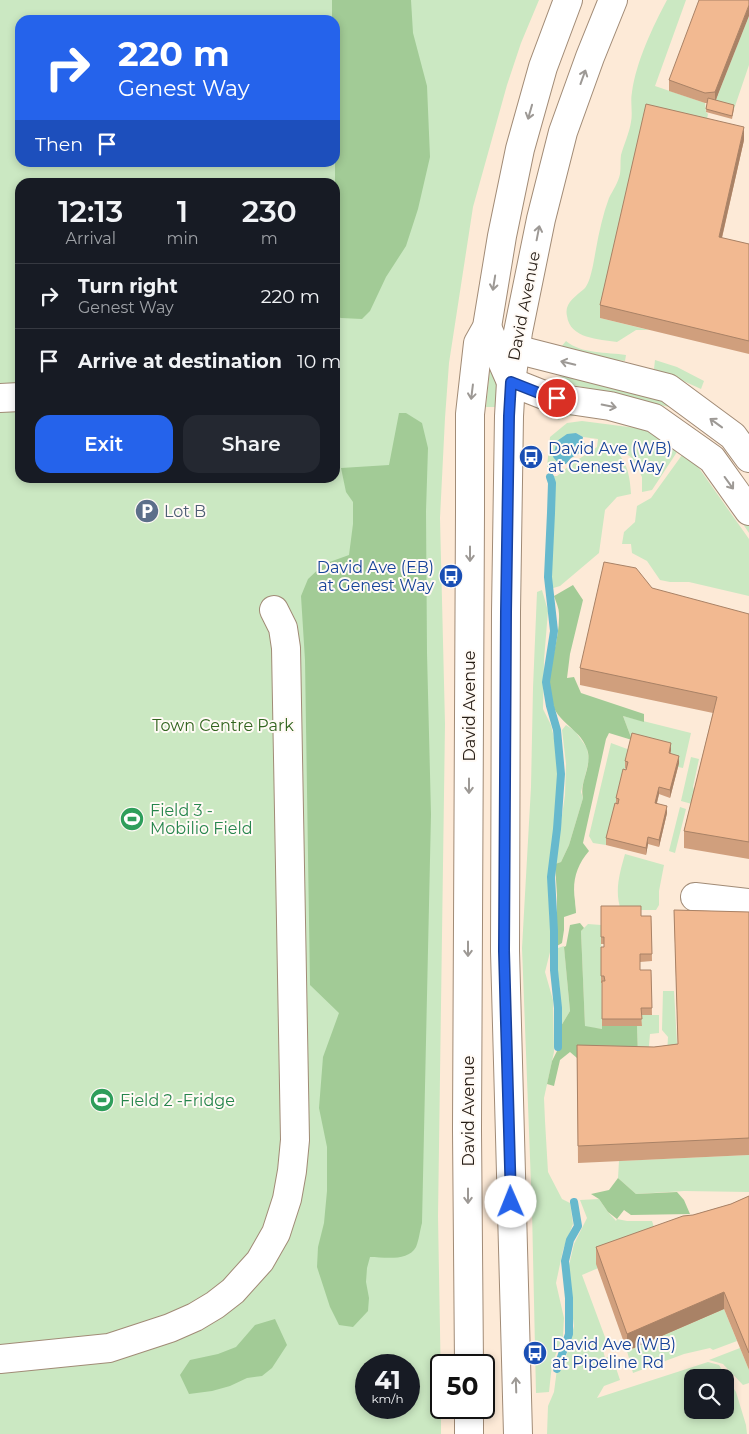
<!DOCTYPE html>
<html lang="en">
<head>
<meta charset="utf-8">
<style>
  :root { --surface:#171b24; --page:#242831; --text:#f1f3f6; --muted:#9ea1a6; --line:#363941; --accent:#2563eb }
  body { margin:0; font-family:Montserrat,sans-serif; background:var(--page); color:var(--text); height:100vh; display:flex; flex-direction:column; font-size:19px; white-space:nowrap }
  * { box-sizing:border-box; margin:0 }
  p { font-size:16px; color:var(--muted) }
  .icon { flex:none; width:28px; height:28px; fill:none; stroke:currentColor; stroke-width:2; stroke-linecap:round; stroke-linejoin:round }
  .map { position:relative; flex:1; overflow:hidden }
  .drawer { position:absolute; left:15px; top:178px; width:325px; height:305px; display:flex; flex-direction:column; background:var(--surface); border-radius:15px; box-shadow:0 2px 8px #0003 }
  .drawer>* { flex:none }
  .banner { position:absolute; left:15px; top:15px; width:325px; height:152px; border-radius:15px; box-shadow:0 2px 8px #0003; background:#2563eb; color:#fff; overflow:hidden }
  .fabs { position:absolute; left:684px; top:1369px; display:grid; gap:10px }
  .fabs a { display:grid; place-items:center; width:50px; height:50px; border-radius:10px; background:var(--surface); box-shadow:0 2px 8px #0003; font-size:25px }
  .speed { position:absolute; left:355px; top:1354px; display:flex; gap:10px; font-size:25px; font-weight:700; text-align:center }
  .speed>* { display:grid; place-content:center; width:65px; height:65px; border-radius:50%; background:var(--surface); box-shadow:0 2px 8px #0003; line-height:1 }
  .speed small { font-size:12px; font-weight:400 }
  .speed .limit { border:2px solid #111; border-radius:8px; background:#fff; color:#111 }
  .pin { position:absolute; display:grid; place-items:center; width:42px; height:42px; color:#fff; margin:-21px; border:2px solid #fff; border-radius:50%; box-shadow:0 1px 5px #0007 }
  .me { position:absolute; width:55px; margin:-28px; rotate:359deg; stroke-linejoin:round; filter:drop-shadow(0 0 4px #0008) }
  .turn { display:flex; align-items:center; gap:18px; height:105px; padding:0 20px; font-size:22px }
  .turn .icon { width:65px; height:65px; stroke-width:2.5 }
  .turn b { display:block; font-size:35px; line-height:42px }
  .then { display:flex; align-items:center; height:48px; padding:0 20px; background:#0003; gap:10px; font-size:19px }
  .eta { display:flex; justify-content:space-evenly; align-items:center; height:85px; text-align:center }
  .eta b { font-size:30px; font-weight:600; line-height:35px }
  .button { display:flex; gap:10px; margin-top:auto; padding:10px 20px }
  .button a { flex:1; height:58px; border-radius:15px; background:var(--accent); color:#fff; font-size:20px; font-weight:600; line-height:58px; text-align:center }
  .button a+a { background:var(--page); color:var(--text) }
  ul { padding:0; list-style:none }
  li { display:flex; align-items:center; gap:15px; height:65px; padding:0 20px; border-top:1px solid var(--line) }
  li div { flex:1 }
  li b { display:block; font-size:19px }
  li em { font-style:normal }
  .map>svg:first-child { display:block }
  .green { fill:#cbe8c2; fill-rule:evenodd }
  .forest { fill:#a2cb96 }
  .water { fill:#67b9cd }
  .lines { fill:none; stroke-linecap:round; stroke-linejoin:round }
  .stream { stroke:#67b9cd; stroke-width:8 }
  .minor-casing { stroke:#a18b76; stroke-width:30 }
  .major-casing { stroke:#a18b76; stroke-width:30 }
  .minor { stroke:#fff; stroke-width:28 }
  .major { stroke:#fff; stroke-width:28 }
  .wall { fill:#d09f7d }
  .shaded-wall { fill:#a98266 }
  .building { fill:#f2b991; stroke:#a98266 }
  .oneway { stroke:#9d9995 }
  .route-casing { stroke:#184099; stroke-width:12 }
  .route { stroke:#2563eb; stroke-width:9 }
  .labels { text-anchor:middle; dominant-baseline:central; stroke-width:4; stroke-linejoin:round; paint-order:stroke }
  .street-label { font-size:16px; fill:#251c14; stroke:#fffaf5 }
  .transit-label { font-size:16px; fill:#164399; stroke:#fffaf5; text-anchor:start }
  .service-label { font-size:16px; fill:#4e5e75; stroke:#fffaf5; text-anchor:start }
  .park-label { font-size:16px; fill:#32651f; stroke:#fffaf5 }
  .leisure-label { font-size:16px; fill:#27864d; stroke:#fffaf5; text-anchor:start }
</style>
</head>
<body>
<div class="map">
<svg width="749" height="1434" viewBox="0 0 749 1434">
  <rect width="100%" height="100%" fill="#fdead7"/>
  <path class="green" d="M0,0H539L521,43L507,85L473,207L449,363L445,418L440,518L445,724L438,1216L441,1387V1434H0ZM20,20H335V162H20ZM20,182H335V478H20ZM366,1365H409V1408H366Z
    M667,0H686L655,86L705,103L706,112L708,114L706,124L600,318L649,330H636L617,342C599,339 570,339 567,316C564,303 575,297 584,289C591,283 594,259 596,249C599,232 603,214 609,198C613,190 618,183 620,174C621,168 620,161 621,155C624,144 629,134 631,122C633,112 630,102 632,92C636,62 653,26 667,0Z
    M749,16V65L734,109L715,102Z
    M566,341C581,354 607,352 626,355L625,361L602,359L561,347Z
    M491,359H494L502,407H486Z
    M655,360L677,367L704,381L701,389L679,379L654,369Z
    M559,376L611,384L652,393L674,408L569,384Z
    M571,410L618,414L687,446L749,521V533L731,506L698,463L648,431L645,429L677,452L652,490L642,492V477L632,458L617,447L602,441C606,444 611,447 615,450C628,462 630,478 631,494L617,497L605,510L599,553L560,586L550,589L554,476H557L570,465L597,447L598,439L583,437L576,433L553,457L559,464L547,467L550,437L567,423L582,421L644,429C627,422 588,412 569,416C566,417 562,419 558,420L555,414Z
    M682,455L694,461L749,539V596L689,582H670L660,580L647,561L632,553L631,544H622L624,532L635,522L637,506L651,498Z
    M542,590L548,611L544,660L543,709L551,725L557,751L558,797L548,876L551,948L545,972L553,1000L554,1052L544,1098L545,1121L548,1172L562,1199L570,1203L573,1224L563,1250L556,1283L564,1318L563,1336L552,1364L549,1392L536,1393L532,1210L522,948L531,787L533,688L537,592Z
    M623,716L691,733L683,768L678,767L669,761L671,750L632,740Z
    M566,725L575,731L587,748L589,760L581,792L583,798L569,845L561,862L555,864L565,795L566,764L562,730Z
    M611,743L630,750L606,845L593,843L589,836Z
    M691,757L699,759L693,787L695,791L692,804L681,801Z
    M680,807L686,809L675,853L669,851Z
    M625,854L664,865L659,891V905L656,910H621C614,891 620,872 625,854Z
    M588,924L601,925L602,1029L585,1027L581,931Z
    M564,946L570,1011L561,1026L560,990L557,966L558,948Z
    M663,991H674L678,1061L667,1055L668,1037L662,1030Z
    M641,1015H659V1033L650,1034L648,1056H638L637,1026L641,1025Z
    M749,1155V1192L684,1191L636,1194L618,1178L619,1161Z
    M599,1199L608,1212L616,1221L617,1219L627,1221H652L659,1242L582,1275L609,1348L603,1350L605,1358L612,1356L620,1380L604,1386L597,1398L708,1362L719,1365L736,1392L746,1425L747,1434H547L548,1406L554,1392L557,1369L563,1370L574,1326L567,1274L574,1244L587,1218L580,1200ZM692,1378H725V1410H692Z
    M724,1309L737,1341L713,1350L710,1348L684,1354L633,1373L627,1351Z
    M740,1348L749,1370V1383L743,1385L723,1364L709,1360Z"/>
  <path class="forest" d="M332,0H411L413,33L427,86L430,157L418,209L406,246L386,277L370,311L362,319L341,318L335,316V20H332Z
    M399,413H406L422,423L428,448L426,511L427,653L431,814L422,1223C420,1230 419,1240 416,1247C408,1262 384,1257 370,1257L367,1268L366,1282L369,1298L368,1311L353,1327L339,1325L330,1307L317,1267L318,1247L324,1223L327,1191V1147L319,1108L323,1057L339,1013L310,985L305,660L301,596L308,579L324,564L349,555L353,524V502L346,492L341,468L389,465Z
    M573,585L583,600L570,654L567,678L574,677L581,693L644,714V722L623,716L632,740L609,733L606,739L583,843L589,851C576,866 572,882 575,901C575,905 576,909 576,913L564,917V930L562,943L557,946V895L555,864L561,862L569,845L583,798C579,782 593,766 587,749C579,726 553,723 550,694C547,667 560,641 559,614C559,608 556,602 554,596Z
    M580,923L584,928L581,931L585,1026L602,1029V1026H637L638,1056L603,1058H577L570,1052L560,1060L554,1086L547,1084L552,1061L559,1047L561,1026L570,1011L564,947L566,946L570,925Z
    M618,1178L636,1194L677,1192L684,1200L690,1214L631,1215L624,1210L617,1219L608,1212L599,1199L591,1194L609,1190Z
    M275,1319L287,1345L272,1368L262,1376L247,1378L230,1386L212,1391L189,1394L180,1375L190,1360L218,1354L236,1347L255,1325Z"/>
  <path class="water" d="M576,433L583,437L582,442L590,447L571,458L566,464H559L553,457L557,441L567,434Z"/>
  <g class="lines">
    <path class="stream" d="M550,477L552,483L551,513L548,577L554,631L546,682L550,706L557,730L561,774L557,829L551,877L554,931V970L558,1008V1047
      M557,1369L569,1334V1298L565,1261L570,1240L578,1226L574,1202"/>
    <g class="minor-casing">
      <path id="minor" d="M487,327L511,382L549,397L610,406L654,418L712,459L749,511
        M515,349L668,388L733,436L749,458
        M0,398L20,397
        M695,897L749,903
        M0,1359L109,1348L170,1328L195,1317L215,1305L233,1291L260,1261L276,1233L287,1199L292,1171L295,1140L286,648L283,628L274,610"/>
    </g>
    <g class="major-casing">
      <path id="major" d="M469,1365L467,1130L470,511V414L478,343L487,327L502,236L520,149L543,67L568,0
        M469,1408V1434
        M518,1434L505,951L506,612L509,416L511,382L518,332L541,219L563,132L590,57L613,0"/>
    </g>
    <use href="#minor" class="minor"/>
    <use href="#major" class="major"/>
  </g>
  <path class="wall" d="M749,0L716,100L734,109L732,119L706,112L707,103H705L669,91V80Z
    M744,140L722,238L749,244V354L600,318V305Z
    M749,614V859L684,848V831L713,713L580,685V668Z
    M671,750L670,754L679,763L670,798L659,794L657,803L667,813L659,847L648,844L646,855L606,845V838L616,803V798L626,769L625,768V761Z
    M601,906L641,916H651L652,961L640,962V970H651L652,1015H641L642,1026H602V983H601V947H604V944H601Z
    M674,910L749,912V1155L578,1163L577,1045L654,1047L678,1044Z
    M749,1196V1370L724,1309L627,1351L596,1264V1247L693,1215L731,1204Z"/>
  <path class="shaded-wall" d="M749,5V16L715,102V92Z
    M744,127V140L719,250V237Z
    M671,743V750L669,761V753Z
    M679,756V763L670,798V790Z
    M659,787V794L655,810V803Z
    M667,806V813L659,847V840Z
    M648,837V844L646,855V848Z
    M724,1292V1309L627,1351V1334Z"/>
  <path class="building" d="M699,0H749V5L715,92L705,93L669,80Z
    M708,98L734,105L732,116L706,109Z
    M646,104L744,127L719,237L749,244V341L600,305Z
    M604,562L636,568L652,588L749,614V842L684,831L717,697L580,668Z
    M632,733L671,743L669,753L679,756L670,790L659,787L655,803L667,806L659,840L648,837L646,848L606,838L615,803L618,804L619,799L616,798L623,769L626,770L628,762L625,761Z
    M601,906H641V916H651L652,954H640V970H651L652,1008H641L642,1019H602V981H605L604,976H601V947H604V937H601Z
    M674,910L749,912V1138L578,1146L577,1045L654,1047L678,1044Z
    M749,1196V1353L724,1292L627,1334L596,1247L683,1216L693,1215L731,1204Z"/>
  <defs><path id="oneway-shaft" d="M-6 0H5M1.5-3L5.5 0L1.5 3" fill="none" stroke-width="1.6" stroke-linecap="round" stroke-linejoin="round" transform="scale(1.25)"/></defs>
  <g class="oneway">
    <use href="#oneway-shaft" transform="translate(583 77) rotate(-70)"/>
    <use href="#oneway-shaft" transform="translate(530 112) rotate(106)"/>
    <use href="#oneway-shaft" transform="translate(538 233) rotate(-79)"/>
    <use href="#oneway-shaft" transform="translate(494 283) rotate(99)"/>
    <use href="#oneway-shaft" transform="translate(568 363) rotate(-166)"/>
    <use href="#oneway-shaft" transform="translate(472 392) rotate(97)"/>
    <use href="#oneway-shaft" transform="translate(609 406) rotate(11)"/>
    <use href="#oneway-shaft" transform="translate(716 423) rotate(-144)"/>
    <use href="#oneway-shaft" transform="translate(729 483) rotate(54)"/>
    <use href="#oneway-shaft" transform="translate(470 554) rotate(90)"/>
    <use href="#oneway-shaft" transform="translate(469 786) rotate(90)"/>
    <use href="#oneway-shaft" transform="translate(468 949) rotate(90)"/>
    <use href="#oneway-shaft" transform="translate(468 1196) rotate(90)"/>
    <use href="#oneway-shaft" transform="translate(516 1385) rotate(-92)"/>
  </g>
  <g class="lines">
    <g class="route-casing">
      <path id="route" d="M511,1202L504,951L506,612L509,416L511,382L549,397L557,398"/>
    </g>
    <use href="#route" class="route"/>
  </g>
  <defs>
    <g id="bus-disc" transform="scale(1.25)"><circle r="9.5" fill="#1a4fb4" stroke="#fffaf5"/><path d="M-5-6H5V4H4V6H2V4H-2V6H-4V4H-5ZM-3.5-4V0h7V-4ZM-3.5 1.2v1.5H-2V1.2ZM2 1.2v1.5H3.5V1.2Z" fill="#fff"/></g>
    <g id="parking-disc" transform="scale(1.25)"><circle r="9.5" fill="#5c6f8a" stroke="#fffaf5"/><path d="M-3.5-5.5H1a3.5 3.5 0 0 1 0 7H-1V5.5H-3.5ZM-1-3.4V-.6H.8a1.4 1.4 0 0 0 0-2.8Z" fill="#fff"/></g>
    <g id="stadium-disc" transform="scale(1.25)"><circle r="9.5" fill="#2e9e5b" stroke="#fffaf5"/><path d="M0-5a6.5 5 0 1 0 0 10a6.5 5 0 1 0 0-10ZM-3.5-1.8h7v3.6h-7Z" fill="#fff"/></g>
  </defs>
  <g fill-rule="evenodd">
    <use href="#bus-disc" x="531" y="457"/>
    <use href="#parking-disc" x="147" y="511"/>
    <use href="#bus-disc" x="451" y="576"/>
    <use href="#stadium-disc" x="132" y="819"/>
    <use href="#stadium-disc" x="102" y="1100"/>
    <use href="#bus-disc" x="535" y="1353"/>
  </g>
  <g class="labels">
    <g class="street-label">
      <text transform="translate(524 306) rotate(-79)">David Avenue</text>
      <text transform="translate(469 706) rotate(-90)">David Avenue</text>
      <text transform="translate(468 1111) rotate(-90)">David Avenue</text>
    </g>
    <g class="transit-label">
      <text x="548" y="448">David Ave (WB)<tspan x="548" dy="18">at Genest Way</tspan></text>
      <text x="434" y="567" text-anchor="end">David Ave (EB)<tspan x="434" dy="18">at Genest Way</tspan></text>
      <text x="552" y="1344">David Ave (WB)<tspan x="552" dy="18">at Pipeline Rd</tspan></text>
    </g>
    <g class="service-label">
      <text x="164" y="511">Lot B</text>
    </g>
    <g class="park-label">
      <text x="223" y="725">Town Centre Park</text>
    </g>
    <g class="leisure-label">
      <text x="150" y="810">Field 3 -<tspan x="150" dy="18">Mobilio Field</tspan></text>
      <text x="120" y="1100">Field 2 -Fridge</text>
    </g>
  </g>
</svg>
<div class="fabs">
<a><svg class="icon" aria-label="search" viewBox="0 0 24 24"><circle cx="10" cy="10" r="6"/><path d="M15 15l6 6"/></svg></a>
</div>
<div class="speed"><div>41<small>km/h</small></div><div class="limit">50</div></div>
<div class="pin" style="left:557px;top:398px;background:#d93025"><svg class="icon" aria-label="arrive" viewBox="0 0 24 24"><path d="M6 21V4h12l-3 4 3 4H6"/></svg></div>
<svg class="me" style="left:511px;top:1202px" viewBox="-20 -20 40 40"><circle r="19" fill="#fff"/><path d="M0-13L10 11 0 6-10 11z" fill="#2563eb"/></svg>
<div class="banner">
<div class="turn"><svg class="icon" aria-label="right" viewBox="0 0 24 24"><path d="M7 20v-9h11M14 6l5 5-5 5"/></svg><div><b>220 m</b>Genest Way</div></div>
<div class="then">Then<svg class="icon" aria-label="arrive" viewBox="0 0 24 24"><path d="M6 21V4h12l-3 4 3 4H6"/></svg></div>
</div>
<section class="drawer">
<div class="eta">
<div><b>12:13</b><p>Arrival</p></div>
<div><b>1</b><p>min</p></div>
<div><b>230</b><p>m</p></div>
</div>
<ul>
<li><svg class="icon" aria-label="right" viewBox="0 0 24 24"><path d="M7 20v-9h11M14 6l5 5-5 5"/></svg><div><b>Turn right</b><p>Genest Way</p></div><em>220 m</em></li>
<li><svg class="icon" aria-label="arrive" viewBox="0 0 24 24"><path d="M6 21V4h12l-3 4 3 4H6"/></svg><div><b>Arrive at destination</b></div><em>10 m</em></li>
</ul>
<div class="button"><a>Exit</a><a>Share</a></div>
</section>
</div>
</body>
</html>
